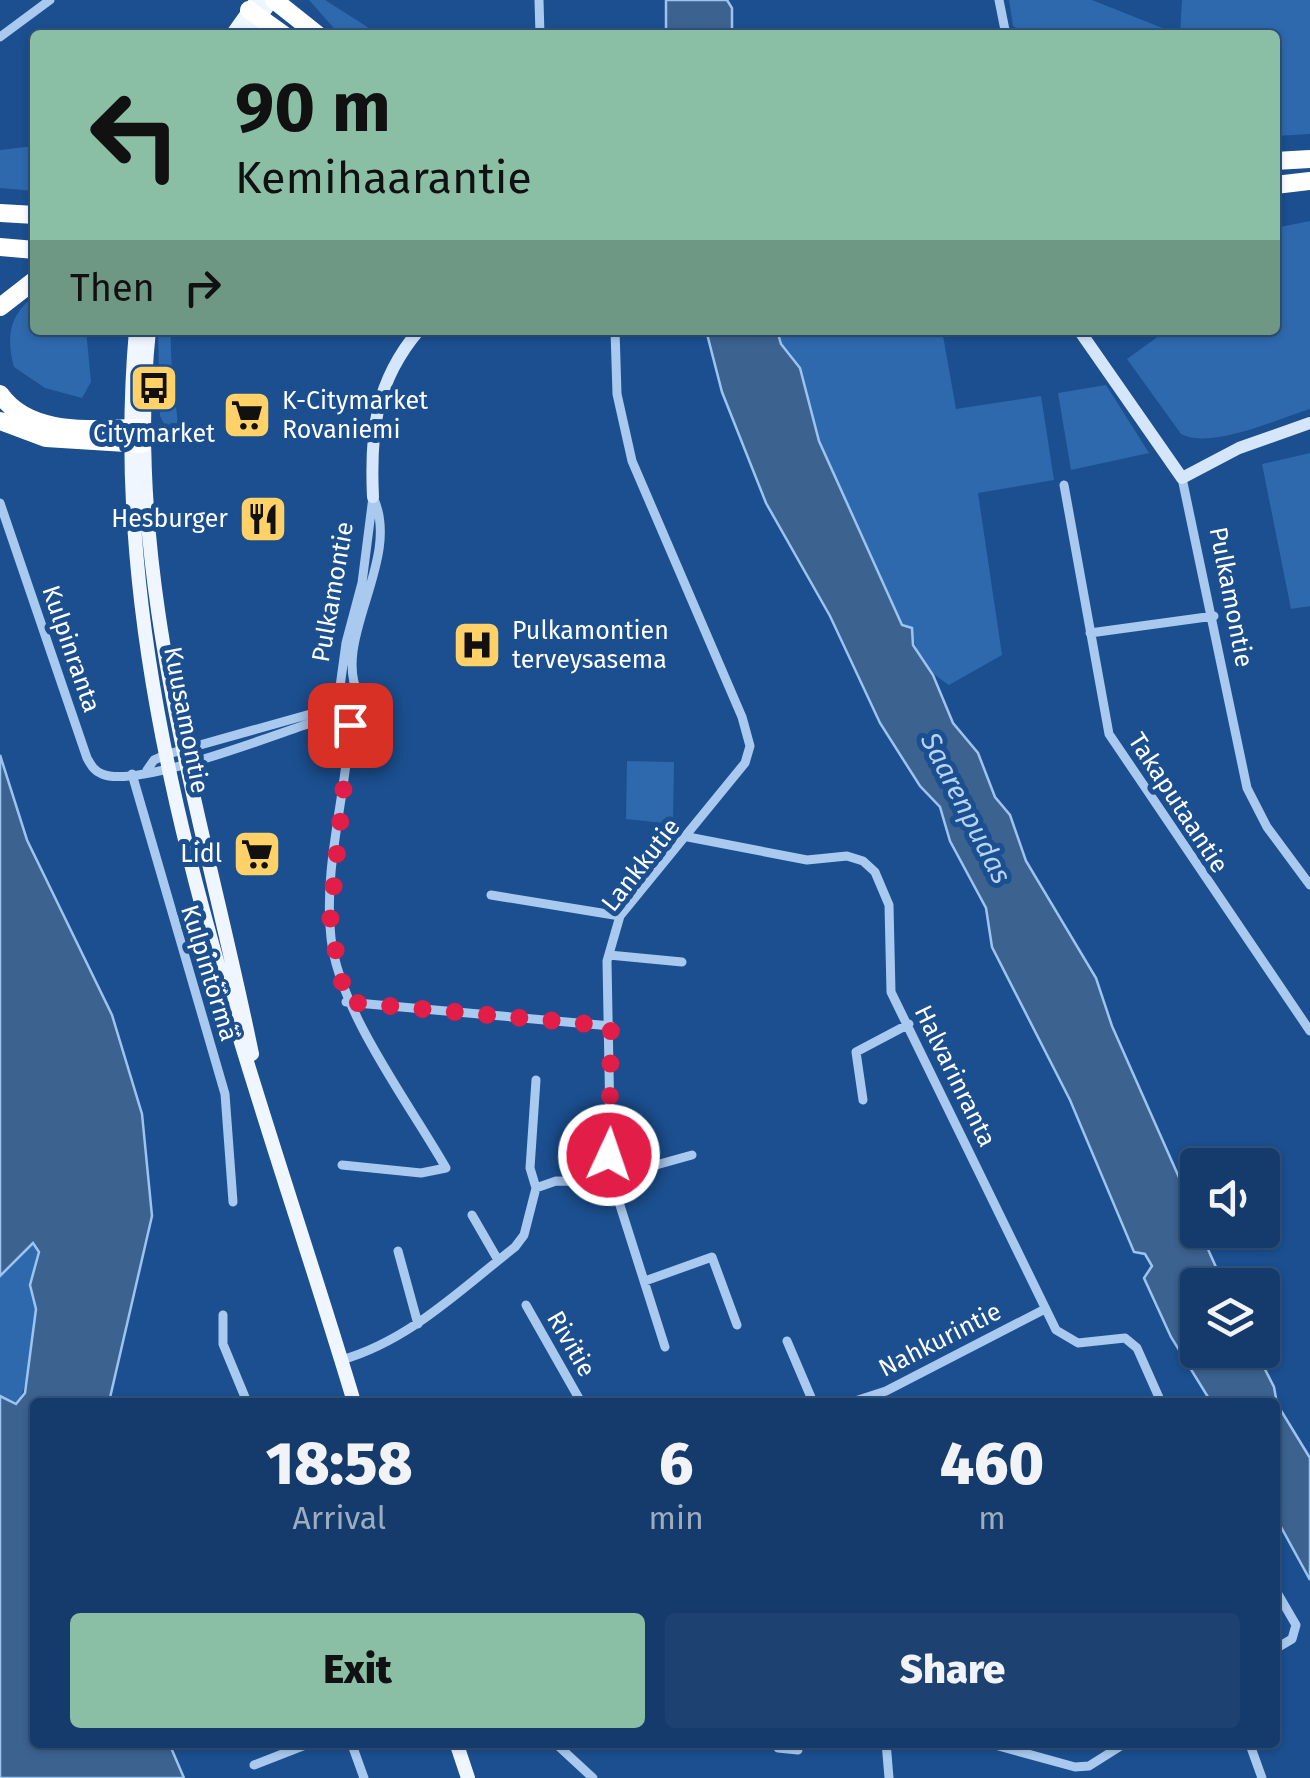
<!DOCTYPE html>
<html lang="en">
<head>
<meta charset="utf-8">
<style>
  :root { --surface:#143b6b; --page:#1d4271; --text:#f1f3f6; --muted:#9dadc1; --line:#33557e; --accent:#8abfa5 }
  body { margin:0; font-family:"Fira Sans",sans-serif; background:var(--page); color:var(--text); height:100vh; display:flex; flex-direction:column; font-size:38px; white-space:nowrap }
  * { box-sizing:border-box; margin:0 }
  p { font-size:32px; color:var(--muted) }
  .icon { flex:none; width:55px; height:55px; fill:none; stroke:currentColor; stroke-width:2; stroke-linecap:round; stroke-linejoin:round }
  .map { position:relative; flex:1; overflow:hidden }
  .sheet { position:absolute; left:30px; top:1398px; width:1250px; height:350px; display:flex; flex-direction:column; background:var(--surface); border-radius:10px; box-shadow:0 2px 8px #0004,0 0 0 2px var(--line) }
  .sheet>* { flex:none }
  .guide { position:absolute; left:30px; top:30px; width:1250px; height:305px; border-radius:10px; box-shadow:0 2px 8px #0004,0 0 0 2px var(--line); background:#8abfa5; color:#111; overflow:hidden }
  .buttons { position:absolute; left:1180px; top:1148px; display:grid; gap:20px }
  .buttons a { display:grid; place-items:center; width:100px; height:100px; border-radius:10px; background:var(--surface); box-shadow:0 2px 8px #0004,0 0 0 2px var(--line); font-size:50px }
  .pin { position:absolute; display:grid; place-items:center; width:85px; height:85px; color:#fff; margin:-42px; border-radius:20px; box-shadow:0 5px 15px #0006 }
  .me { position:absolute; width:110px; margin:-55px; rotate:3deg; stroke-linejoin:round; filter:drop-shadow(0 0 8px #0008) }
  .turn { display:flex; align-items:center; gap:35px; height:210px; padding:0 40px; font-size:45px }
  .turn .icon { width:130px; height:130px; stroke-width:2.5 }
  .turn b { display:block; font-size:70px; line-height:85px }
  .then { display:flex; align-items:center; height:95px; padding:0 40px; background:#0003; gap:20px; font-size:38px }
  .eta { display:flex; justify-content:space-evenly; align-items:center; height:170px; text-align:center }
  .eta b { font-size:60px; font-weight:800; line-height:70px }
  .cta { display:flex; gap:20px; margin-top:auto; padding:20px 40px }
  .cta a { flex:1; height:115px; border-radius:10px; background:var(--accent); color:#111; font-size:40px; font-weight:800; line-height:115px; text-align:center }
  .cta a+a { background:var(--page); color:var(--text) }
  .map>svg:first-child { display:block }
  .green { fill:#2e69ad }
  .water { fill:#3c6290; stroke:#9cc4f0; stroke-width:2.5 }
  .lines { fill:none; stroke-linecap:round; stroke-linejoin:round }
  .street { stroke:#a9c9ee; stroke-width:9 }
  .secondary { stroke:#d6e6fa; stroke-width:12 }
  .primary { stroke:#f0f6ff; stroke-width:14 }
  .highway { stroke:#fff; stroke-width:18 }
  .route { stroke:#e11d48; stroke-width:18; stroke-dasharray:0 32.4 }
  .labels { text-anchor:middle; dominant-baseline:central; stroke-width:10; stroke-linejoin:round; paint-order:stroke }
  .poi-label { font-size:25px; fill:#fff; stroke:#1b4f8f; text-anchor:start }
  .street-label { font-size:25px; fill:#fff; stroke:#1b4f8f }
  .water-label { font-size:28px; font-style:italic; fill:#b5d3f5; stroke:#1b4f8f }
</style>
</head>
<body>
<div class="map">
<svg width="1310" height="1778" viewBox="0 0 1310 1778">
  <rect width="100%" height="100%" fill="#1b4f8f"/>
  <path class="green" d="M309,0H325L380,35H340Z
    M1009,0H1092L1180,35L1182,0H1310V134L1275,136V35H1027L1013,26Z
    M35,146V191L0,188V150Z
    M1310,221V409C1278,419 1210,450 1181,434L1127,359L1167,330H1275V228Z
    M35,296V330H86L91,382L82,398L45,388L14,367C6,338 9,314 35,296Z
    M158,330H171C169,368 178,406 179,444L175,445L160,416Z
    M777,330H942L956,409L1041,396L1054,480L978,493L1002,655L949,685C928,672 914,653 912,628L902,625L819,441L800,369L781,344Z
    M1106,385L1149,453L1071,470L1058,393Z
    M1310,453V606L1291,609L1262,464Z
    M627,761L674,762L673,824L626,819Z
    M34,1243L39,1246C39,1261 33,1270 31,1284C30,1291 35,1299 35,1306C37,1323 28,1394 16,1404L0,1396V1276Z"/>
  <path class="water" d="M666,0H727L732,8V35H666Z
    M706,330H777L781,344L800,368L819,441L902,625L912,628L913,645L933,675L953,723L978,753L995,797L1010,815L1026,861L1096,978L1112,1026L1197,1218L1190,1234L1193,1244L1207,1247L1224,1285H1198V1350H1255L1274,1387L1277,1404L1310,1458V1580L1275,1516V1402H1211L1171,1337L1144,1278L1152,1266L1145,1254L1134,1252L1070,1100L992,947L986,908L950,841L940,807L920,786L880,723L830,616L766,503L722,392Z
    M0,755L27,840L112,1015L142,1114L152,1216L109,1402H35V1742L169,1743L184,1778H0V1396L16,1404L25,1393L36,1309L30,1285L39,1252L33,1243L0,1276Z"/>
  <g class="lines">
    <path class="street" d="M539,0L540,35
      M999,0L1006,35
      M0,37L50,0
      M615,330L617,394L632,461L742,717L750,746L745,763L620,916L607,961L611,1177L665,1347
      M1182,478L1247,788L1267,827L1310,885
      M1064,485L1109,734L1310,1031
      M0,503L87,758C91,765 94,771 102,774C138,789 275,734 317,721H338
      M1090,633L1214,616
      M331 708a17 17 0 1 1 34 0a17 17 0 1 1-34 0Z
      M339,694L346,643L362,583L373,497
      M359,696C330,640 403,559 373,497
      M147,770L154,760L168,754L314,713L333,702
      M132,774L225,1094L233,1202
      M688,837L807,860L847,856L863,861L875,872L889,905L891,992L1056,1330L1078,1343L1125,1338L1137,1348L1161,1402
      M491,895L620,916
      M609,955L682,962
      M346,1002L611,1026
      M863,1100L856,1052L909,1024
      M342,1165L421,1173L446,1168C409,1103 339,1011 331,938C323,868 346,795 350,725
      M536,1188L556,1181L595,1182L692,1155
      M472,1215L498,1260
      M398,1251L418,1324
      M645,1281L712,1257L737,1325
      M526,1305L581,1402
      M223,1315V1344L247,1402
      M787,1341L813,1402
      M341,1360C409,1341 461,1289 515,1247L524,1235L536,1188L530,1168L536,1080
      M852,1402L886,1391L1045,1309
      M1275,1589L1296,1625L1292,1639L1275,1649
      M351,1742L364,1778
      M554,1742L593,1778
      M775,1742L778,1748L798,1750
      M886,1742L889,1778
      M984,1742L1075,1767L1089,1766L1127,1742
      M1249,1742L1262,1778
      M254,1765L313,1742"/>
    <path class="secondary" d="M1079,330L1182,478L1239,448L1310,423
      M373,497C370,432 375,382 419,330"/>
    <path class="primary" d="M232,35L257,0
      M247,35L272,0
      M136,330C103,700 250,1055 354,1402
      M149,330C123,579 203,814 252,1054
      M456,1742L468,1778"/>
    <path class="highway" d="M274,0L318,35
      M249,10L284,35
      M1275,161L1310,159
      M1275,185L1310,181
      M0,213L35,215
      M0,247L35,250
      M0,307L35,280
      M0,394C31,438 96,428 142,428
      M0,421L46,438L142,444"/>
  </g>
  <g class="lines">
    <path class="route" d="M350,725L330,922L346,1002L611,1026L609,1155"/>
  </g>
  <defs>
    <g id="bus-square" transform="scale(2.5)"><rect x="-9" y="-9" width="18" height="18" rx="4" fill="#ffd166" stroke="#1b4f8f"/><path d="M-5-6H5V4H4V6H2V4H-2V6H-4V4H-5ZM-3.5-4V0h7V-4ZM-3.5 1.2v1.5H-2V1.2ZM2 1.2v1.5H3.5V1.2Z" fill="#111"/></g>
    <g id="supermarket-square" transform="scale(2.5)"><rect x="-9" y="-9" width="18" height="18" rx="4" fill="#ffd166" stroke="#1b4f8f"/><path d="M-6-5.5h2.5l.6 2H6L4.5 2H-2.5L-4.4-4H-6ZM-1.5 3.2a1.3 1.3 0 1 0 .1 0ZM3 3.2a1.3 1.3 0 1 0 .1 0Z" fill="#111"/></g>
    <g id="restaurant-square" transform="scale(2.5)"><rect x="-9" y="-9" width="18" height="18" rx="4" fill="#ffd166" stroke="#1b4f8f"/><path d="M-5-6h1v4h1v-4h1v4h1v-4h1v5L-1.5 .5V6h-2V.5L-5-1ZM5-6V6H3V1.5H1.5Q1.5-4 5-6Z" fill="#111"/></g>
    <g id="hospital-square" transform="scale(2.5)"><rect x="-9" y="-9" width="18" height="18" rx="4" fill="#ffd166" stroke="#1b4f8f"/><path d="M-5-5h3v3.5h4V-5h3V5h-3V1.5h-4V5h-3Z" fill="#111"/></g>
  </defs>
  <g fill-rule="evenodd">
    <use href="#bus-square" x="154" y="388"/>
    <use href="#supermarket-square" x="247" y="415"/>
    <use href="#restaurant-square" x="263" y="519"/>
    <use href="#hospital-square" x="477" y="645"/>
    <use href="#supermarket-square" x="257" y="854"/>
  </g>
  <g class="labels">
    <g class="poi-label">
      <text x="282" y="401">K-Citymarket<tspan x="282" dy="29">Rovaniemi</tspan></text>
      <text x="154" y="434" text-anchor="middle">Citymarket</text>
      <text x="228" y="519" text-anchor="end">Hesburger</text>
      <text x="512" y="631">Pulkamontien<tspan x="512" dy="29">terveysasema</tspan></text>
      <text x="222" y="854" text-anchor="end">Lidl</text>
    </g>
    <g class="street-label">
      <text transform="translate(333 592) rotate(-80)">Pulkamontie</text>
      <text transform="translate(1231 597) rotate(79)">Pulkamontie</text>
      <text transform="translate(71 649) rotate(71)">Kulpinranta</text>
      <text transform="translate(186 720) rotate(79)">Kuusamontie</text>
      <text transform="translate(1178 803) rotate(57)">Takaputaantie</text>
      <text transform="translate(641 865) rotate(-52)">Lankkutie</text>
      <text transform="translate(209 973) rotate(73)">Kulpintörmä</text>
      <text transform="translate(955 1076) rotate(64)">Halvarinranta</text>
      <text transform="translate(940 1340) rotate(-27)">Nahkurintie</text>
      <text transform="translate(571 1344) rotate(60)">Rivitie</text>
    </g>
    <g class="water-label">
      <text transform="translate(966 808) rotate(63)">Saarenpudas</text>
    </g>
  </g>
</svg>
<div class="buttons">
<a><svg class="icon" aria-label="sound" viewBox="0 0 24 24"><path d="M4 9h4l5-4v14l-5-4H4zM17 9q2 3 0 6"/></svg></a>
<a><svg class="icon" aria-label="layers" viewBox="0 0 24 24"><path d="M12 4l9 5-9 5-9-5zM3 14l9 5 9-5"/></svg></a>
</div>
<div class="pin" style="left:350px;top:725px;background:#d93025"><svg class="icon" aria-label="arrive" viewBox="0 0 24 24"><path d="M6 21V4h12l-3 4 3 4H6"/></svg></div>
<svg class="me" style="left:609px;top:1155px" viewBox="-20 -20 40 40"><circle r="17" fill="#e11d48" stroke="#fff" stroke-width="3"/><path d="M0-11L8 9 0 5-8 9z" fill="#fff"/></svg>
<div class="guide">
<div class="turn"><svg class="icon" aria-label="left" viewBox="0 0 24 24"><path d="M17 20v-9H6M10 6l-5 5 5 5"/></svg><div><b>90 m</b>Kemihaarantie</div></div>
<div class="then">Then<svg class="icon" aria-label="right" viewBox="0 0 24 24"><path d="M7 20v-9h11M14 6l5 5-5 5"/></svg></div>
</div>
<section class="sheet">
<div class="eta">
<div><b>18:58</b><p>Arrival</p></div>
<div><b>6</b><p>min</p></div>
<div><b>460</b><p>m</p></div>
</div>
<div class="cta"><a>Exit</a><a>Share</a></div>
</section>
</div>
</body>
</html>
